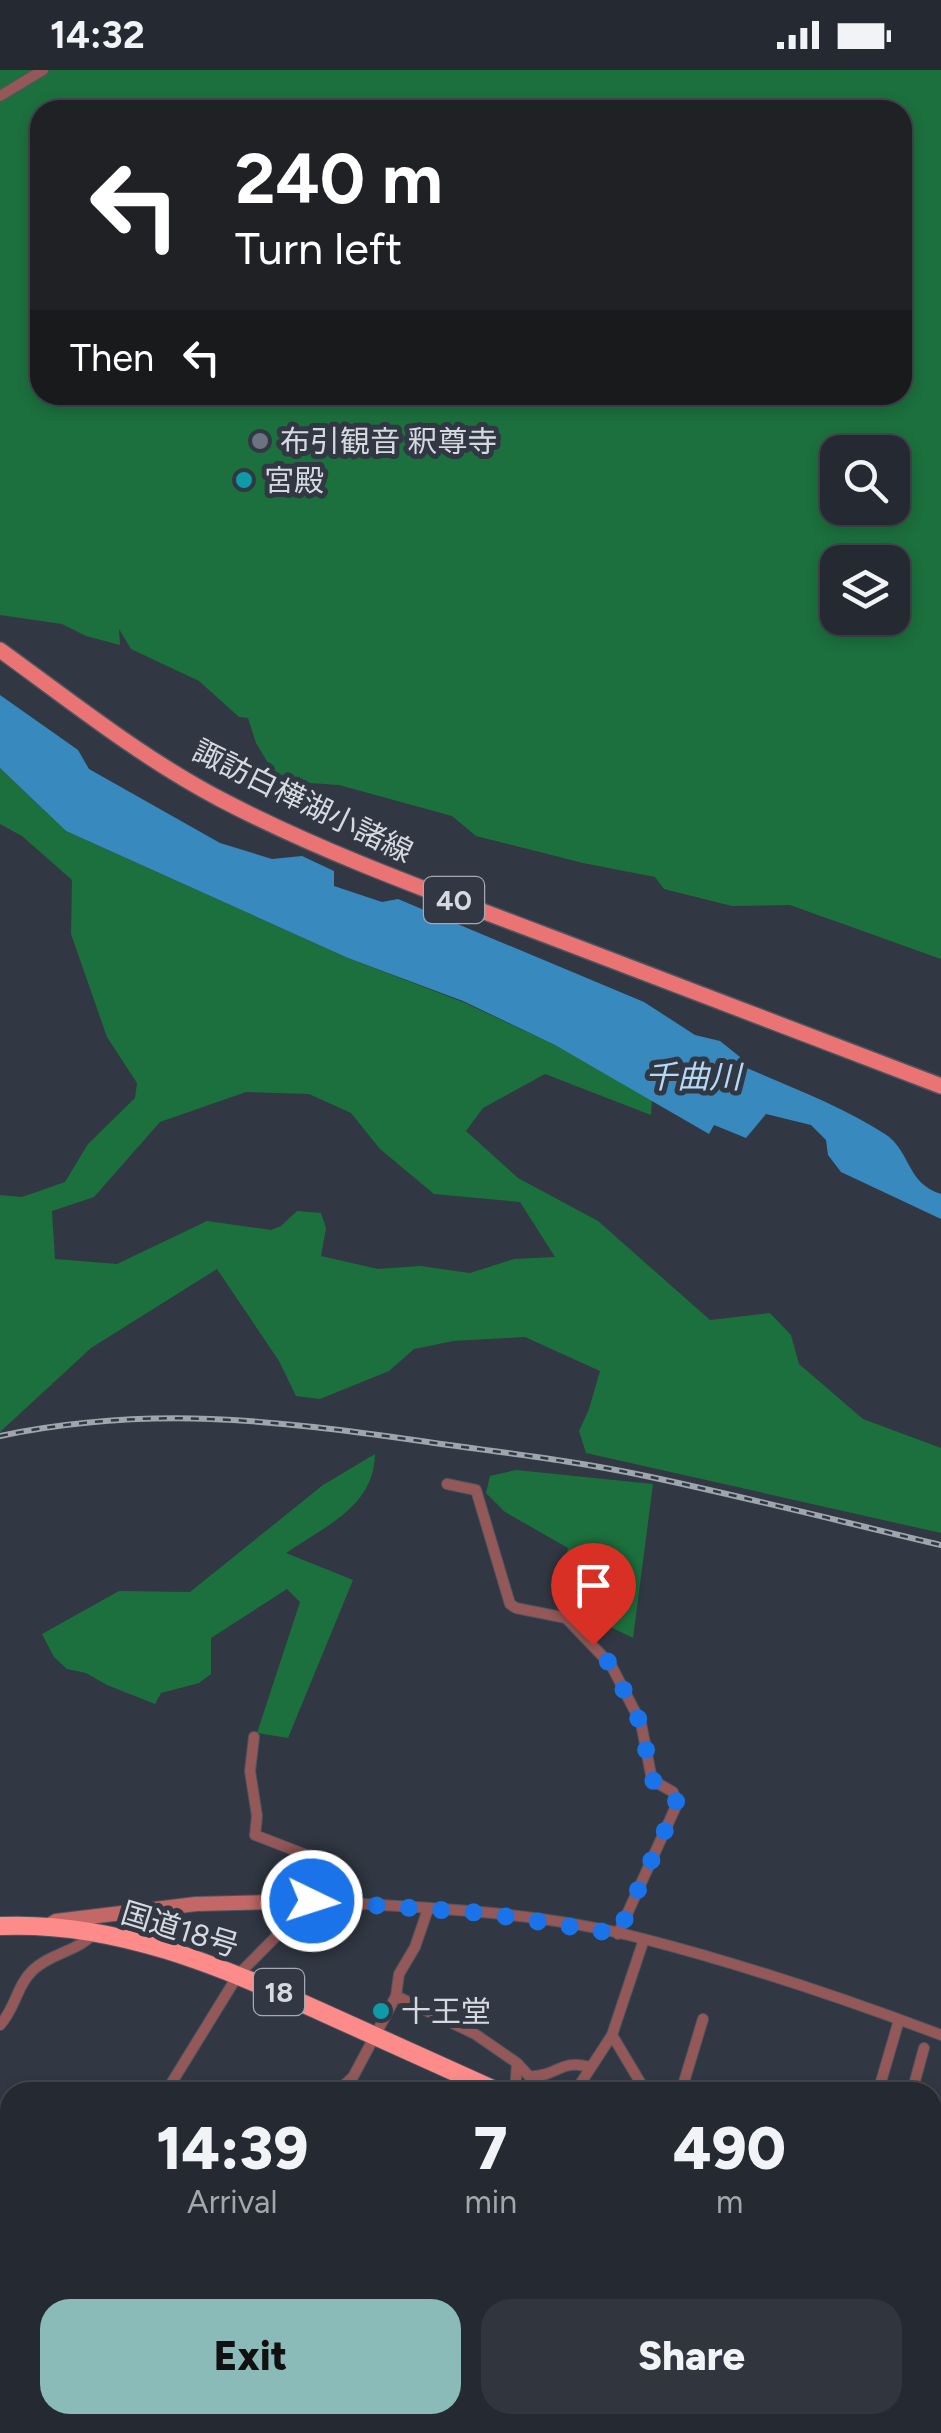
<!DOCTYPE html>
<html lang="en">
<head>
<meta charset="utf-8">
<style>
  :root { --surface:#252a32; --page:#31363e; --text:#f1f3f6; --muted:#a3a7ac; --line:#42464d; --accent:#8bbbb9 }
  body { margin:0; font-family:Figtree,"Noto Sans JP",sans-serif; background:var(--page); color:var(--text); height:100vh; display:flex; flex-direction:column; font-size:38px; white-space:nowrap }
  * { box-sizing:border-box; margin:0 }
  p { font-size:32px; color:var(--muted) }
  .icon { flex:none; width:55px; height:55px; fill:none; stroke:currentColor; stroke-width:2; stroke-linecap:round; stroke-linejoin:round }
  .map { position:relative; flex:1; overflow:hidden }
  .sheet { position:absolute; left:0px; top:2012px; width:942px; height:352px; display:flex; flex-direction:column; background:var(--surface); border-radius:30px 30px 0 0; box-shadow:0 5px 15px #0003,0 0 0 2px var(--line) }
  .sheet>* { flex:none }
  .guide { position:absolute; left:30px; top:30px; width:882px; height:305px; border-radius:30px; box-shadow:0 5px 15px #0003,0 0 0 2px var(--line); background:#202124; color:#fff; overflow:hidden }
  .fabs { position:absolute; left:820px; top:365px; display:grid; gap:20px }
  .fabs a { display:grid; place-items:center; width:90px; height:90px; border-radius:20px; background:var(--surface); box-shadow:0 5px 15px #0003,0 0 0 2px var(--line); font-size:50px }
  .pin { position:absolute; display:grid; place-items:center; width:85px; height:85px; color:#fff; margin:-102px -42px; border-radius:50% 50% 50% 0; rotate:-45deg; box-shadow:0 0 10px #0007 }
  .pin .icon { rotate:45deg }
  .me { position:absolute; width:110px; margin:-55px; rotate:94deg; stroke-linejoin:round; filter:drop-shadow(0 0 8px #0008) }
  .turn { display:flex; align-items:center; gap:35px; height:210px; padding:0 40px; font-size:45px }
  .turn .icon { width:130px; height:130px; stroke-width:2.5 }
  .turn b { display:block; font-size:70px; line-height:85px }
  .then { display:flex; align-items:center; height:95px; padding:0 40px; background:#0003; gap:20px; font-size:38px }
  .eta { display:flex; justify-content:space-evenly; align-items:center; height:170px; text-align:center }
  .eta b { font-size:60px; font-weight:800; line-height:70px }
  .button { display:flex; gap:20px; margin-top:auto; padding:20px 40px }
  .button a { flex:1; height:115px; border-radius:30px; background:var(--accent); color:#111; font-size:40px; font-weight:800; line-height:115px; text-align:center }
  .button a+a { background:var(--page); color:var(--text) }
  .status { display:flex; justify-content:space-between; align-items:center; height:70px; padding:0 50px; background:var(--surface); direction:ltr }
  .status svg { height:28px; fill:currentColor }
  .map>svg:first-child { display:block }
  .forest { fill:#1c703d; fill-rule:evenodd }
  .water { fill:#3789be }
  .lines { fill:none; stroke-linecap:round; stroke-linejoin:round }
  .stream { stroke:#3789be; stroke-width:2.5 }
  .street-casing { stroke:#4f555f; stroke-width:12 }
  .secondary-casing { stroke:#4f555f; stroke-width:16 }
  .primary-casing { stroke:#4f555f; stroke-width:18 }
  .highway-casing { stroke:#4f555f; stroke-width:20 }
  .street { stroke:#935857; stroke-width:10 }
  .secondary { stroke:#c46867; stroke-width:14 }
  .primary { stroke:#ea7473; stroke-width:15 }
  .highway { stroke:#fc8b89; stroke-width:18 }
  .rail-casing { stroke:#9fa5ad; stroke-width:6 }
  .rail { stroke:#313843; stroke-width:2.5; stroke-dasharray:8; stroke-linecap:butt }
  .route { stroke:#1a73e8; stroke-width:18; stroke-dasharray:0 32.4 }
  .worship-dot { fill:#6b7280; stroke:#313843; stroke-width:4 }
  .culture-dot { fill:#0f9aa8; stroke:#313843; stroke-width:4 }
  .labels { text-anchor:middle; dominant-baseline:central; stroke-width:10; stroke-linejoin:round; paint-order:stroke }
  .shield { fill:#313843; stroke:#a4a9b2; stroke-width:2.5 }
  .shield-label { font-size:28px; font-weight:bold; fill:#d5dae1 }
  .poi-label { font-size:30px; fill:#d5dae1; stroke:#313843; text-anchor:start }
  .street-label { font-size:30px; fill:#d5dae1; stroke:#313843 }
  .water-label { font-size:32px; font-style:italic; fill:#b4daf7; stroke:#313843 }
</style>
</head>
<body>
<div class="status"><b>14:32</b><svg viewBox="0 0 49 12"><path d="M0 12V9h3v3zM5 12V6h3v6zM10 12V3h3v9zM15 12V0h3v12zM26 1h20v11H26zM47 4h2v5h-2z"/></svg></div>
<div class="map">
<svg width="941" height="2363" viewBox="0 0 941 2363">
  <rect width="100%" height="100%" fill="#313843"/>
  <path class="forest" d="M0,0H941V889L790,835L732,836L664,819L655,807L583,793L476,766L452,746L339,715L310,713L274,703L256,673L248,648L239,647L199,611L131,579L119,559L120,575L86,566L62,554L0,545ZM40,40H902V325H40ZM838,382H892V438H838ZM838,492H892V548H838Z
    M0,698L66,761L348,888L463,932L555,975L652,1029L651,1045L545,1004L483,1038L466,1061L518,1108L598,1151L710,1250L770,1243L791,1265L799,1294L863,1349L941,1378V1463L586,1383L579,1361L589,1339L600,1301L525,1267L453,1271L414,1279L389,1301L320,1329L296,1326L279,1291L217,1199L91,1278L0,1362V1125L22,1127L65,1112L88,1074L135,1028L137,1013L107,967L71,864L72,810L22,766L0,754ZM246,1022L309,1024L351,1043L380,1079L434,1124L520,1132L555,1187L514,1189L470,1203L420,1196L378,1199L321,1186L326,1158L321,1143L297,1141L281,1156L271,1160L207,1151L117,1194L55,1189L52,1141L94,1127L160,1052Z
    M375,1384C374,1437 325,1456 286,1483L353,1510L288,1668L257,1663L300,1532L287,1519L211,1568V1604L199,1613L161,1623L155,1634L107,1615L86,1603L67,1599L54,1587L42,1564L119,1521L190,1522L323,1415Z
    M516,1400L653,1414L633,1568L555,1530L568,1478L505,1442L486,1423L490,1406Z"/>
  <path class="water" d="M0,625L78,680L89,699L220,773L272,789L302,786L334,801V816L382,832L398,829L644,932L695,965L720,971L740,987L738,994C787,1016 840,1035 885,1064C911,1081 906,1113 941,1124V1149L841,1102L828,1085L826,1070L811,1055L766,1044L746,1068L714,1055L709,1064L555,975L463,931L348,888L66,761L0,698Z"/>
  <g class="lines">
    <path class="stream" d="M900,2363L941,2358"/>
    <g class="street-casing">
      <path id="street" d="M0,26L43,0
        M447,1414L476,1420L510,1534L516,1538L566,1548L611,1595L641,1653L652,1710L673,1722L677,1734L618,1864
        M254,1667L250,1701L257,1746L255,1765L304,1784L308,1793L311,1831
        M396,1926L475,1964L517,1993L515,2022
        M0,1955C15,1939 17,1915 33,1900C51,1883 79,1881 94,1863
        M612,1965L646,2022
        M517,1993L529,2006C555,2008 561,1988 590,1997
        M166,2022L238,1905L311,1831C420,1837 539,1841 644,1869C745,1895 843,1928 941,1965
        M337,2022L353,2007L396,1926L399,1904L415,1877L428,1839
        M575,2022L612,1965L644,1869
        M681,2022L703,1949
        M878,2022L899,1950
        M912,2022L924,1978
        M932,2054L941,2055
        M0,2131L10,2136
        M932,2202H941
        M625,2355L631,2363
        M739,2355L740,2363
        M332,2363L340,2355
        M413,2363L418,2355
        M548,2363L552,2355"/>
    </g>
    <g class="secondary-casing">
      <path id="secondary" d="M49,1855L56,1851L196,1834L311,1831"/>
    </g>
    <g class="primary-casing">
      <path id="primary" d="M0,580C72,632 142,688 220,729C323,783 435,823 543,864C676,914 808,966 941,1016"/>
    </g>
    <g class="highway-casing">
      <path id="highway" d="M0,1856C116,1851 220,1896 324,1943C382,1969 441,1996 499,2022
        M932,2118L941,2119"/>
    </g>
    <use href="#street" class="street"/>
    <use href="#secondary" class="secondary"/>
    <use href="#primary" class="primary"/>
    <use href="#highway" class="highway"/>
    <g class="rail-casing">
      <path id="rail" d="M0,1366C149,1335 273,1350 421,1371C496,1382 572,1390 646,1406C745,1427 843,1452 941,1475"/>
    </g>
    <use href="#rail" class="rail"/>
  </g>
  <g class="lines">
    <path class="route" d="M312,1831L484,1843L618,1864L677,1734L673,1722L652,1710L641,1654L611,1595L593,1575"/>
  </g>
  <circle class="worship-dot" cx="260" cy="371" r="10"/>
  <g class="culture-dot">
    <circle cx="244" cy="410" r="10"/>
    <circle cx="381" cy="1941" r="10"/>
  </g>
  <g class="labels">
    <g class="shield">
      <rect x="424" y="807" width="60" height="46" rx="8"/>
      <rect x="254" y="1899" width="50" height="46" rx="8"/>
    </g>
    <g class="shield-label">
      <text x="454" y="830">40</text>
      <text x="279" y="1922">18</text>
    </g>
    <g class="poi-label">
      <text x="280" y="371">布引観音 釈尊寺</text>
      <text x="264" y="410">宮殿</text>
      <text x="401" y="1941">十王堂</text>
    </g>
    <g class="street-label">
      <text transform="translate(303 731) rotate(26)">諏訪白樺湖小諸線</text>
      <text transform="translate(180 1859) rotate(17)">国道18号</text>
    </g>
    <g class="water-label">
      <text x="693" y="1007">千曲川</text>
    </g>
  </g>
</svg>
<div class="fabs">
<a><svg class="icon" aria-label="search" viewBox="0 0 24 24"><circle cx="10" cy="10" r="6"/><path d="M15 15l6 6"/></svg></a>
<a><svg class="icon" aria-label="layers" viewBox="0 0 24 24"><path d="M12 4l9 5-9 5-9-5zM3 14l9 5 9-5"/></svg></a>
</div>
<div class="pin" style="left:593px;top:1575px;background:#d93025"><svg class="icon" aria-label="arrive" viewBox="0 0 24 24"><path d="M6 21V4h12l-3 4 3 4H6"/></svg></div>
<svg class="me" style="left:312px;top:1831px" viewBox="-20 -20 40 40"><circle r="17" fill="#1a73e8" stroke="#fff" stroke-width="3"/><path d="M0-11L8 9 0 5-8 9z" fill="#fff"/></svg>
<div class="guide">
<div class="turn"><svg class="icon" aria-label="left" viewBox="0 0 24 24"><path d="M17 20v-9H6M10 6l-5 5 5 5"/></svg><div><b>240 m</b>Turn left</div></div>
<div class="then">Then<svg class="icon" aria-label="left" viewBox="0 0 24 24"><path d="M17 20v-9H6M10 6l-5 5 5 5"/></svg></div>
</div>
<section class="sheet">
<div class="eta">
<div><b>14:39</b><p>Arrival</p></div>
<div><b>7</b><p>min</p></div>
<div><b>490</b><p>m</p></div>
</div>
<div class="button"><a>Exit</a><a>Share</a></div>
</section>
</div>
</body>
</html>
